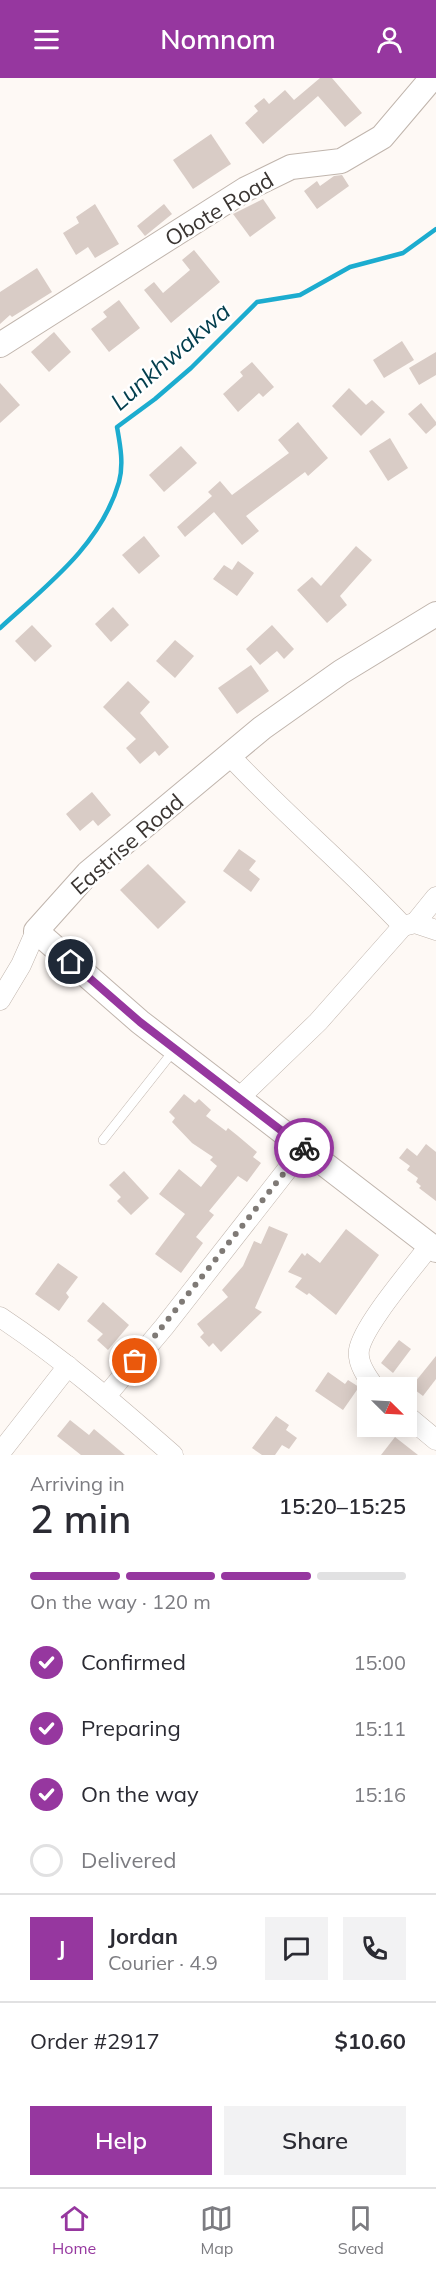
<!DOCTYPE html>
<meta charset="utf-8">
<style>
body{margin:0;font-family:Mulish,sans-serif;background:#f2f2f3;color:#2b2b33;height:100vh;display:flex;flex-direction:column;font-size:22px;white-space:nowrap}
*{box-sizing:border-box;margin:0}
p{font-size:20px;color:#7c7c81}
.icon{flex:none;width:33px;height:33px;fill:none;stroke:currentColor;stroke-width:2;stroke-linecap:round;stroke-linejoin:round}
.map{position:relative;height:1377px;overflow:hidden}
.sheet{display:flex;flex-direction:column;background:#fff;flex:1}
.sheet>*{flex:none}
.needle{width:39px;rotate:114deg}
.buttons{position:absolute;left:357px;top:1299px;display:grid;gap:12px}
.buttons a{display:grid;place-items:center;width:60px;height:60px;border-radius:0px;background:#fff;box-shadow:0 3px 15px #0003;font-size:30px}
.pin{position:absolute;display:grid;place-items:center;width:51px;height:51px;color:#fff;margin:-26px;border:3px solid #fff;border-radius:50%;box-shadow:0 2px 6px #0007}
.courier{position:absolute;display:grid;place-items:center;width:60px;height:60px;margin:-30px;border:4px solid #96379f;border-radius:50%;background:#fff;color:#222;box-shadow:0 2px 8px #0007}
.headline em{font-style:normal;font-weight:600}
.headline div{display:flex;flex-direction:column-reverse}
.headline{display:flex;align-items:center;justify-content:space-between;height:102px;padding:0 30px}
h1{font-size:39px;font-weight:600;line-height:45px}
.bar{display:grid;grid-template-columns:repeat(4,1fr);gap:9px 6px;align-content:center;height:72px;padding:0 30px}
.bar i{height:8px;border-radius:4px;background:#e1e1e2}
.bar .on{background:#96379f}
.bar p{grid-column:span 4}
.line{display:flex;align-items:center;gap:15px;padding:0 30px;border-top:2px solid #e1e1e2}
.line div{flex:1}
.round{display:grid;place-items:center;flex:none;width:63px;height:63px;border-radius:0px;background:#f2f2f3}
ol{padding:0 30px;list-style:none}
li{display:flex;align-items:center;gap:18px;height:66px}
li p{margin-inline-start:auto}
li .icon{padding:6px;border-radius:50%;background:#96379f;color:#fff;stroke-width:4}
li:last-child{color:#7c7c81}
li i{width:33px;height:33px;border:3px solid #e1e1e2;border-radius:50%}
.cta{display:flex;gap:12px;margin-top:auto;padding:12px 30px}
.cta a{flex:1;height:69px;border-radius:0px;background:#96379f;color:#fff;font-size:24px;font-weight:600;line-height:69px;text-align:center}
.cta a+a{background:#f2f2f3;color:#2b2b33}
header{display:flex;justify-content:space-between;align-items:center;height:78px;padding:0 30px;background:#96379f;color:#fff;font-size:27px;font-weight:600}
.tabs{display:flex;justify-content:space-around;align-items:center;height:84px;border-top:2px solid #e1e1e2;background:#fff;font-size:16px;color:#7c7c81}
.tabs a{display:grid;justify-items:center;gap:3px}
.tabs .on{color:#96379f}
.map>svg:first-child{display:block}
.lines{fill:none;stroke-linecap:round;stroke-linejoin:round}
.stream{stroke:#1caccf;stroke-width:4.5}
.building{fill:#d9ccc6}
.service-casing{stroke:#c0b5ad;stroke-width:10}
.minor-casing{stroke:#c0b5ad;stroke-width:21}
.tertiary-casing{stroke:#c0b5ad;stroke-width:26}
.service{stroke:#fff;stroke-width:9}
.minor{stroke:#fff;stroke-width:20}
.tertiary{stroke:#fff;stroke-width:24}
.done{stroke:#7f7a76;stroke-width:6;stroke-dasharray:0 10.8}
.route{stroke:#96379f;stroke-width:8}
.labels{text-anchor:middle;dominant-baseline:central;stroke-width:5;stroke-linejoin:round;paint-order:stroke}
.street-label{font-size:22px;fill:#3a3532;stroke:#fff}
.water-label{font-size:24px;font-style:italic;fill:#023e4d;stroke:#fff}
</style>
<header><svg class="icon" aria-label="menu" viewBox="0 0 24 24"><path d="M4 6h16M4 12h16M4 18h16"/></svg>Nomnom<svg class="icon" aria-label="person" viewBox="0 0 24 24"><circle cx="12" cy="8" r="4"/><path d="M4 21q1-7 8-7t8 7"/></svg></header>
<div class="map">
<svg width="436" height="1377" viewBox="0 0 436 1377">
<rect width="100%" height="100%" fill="#fef9f5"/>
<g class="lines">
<path class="stream" d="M 0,550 C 46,508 101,467 119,404 C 124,386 120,366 117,349 L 155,321 L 191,290 L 257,224 L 300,217 L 350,189 L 403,175 L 436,151"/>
</g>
<g class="building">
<polygon points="320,0 332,0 362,35 345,49 318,18 263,66 245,45 258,33 254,28 264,20 269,26 285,12 294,22"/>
<polygon points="211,56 231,86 193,111 173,82"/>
<polygon points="342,97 349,108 317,131 304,113 317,103 320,108 334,98"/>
<polygon points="263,121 276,140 250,159 233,136"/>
<polygon points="95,126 119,166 95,180 88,169 76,177 63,155 79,145 76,139"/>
<polygon points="164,126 172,136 145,158 137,148"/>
<polygon points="194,172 220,204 171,245 144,212 154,204 163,215 190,192 182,182"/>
<polygon points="37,190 52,214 12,239 10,237 0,246 0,214"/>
<polygon points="119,222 140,250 109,274 91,251 107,239 103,234"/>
<polygon points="54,254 71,274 49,294 31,274"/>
<polygon points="402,263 414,282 384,300 373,282"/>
<polygon points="436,274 436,297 419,307 409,290"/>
<polygon points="252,284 274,309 263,319 259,315 238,334 223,316 243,298 240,294"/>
<polygon points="0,305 20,327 0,345"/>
<polygon points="349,310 366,327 372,322 385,334 361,358 332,328"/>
<polygon points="421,325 436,344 436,347 426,356 408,336"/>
<polygon points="298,344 328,380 308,398 305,394 246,438 259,453 242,467 214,434 185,459 177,449 212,418 208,414 220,403 232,417 289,375 278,362"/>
<polygon points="390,360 408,390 388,403 369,373"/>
<polygon points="181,368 197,385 164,414 149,397"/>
<polygon points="144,458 160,478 139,496 122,477"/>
<polygon points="356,468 372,482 340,518 347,527 327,545 297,512 312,499 321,508"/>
<polygon points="238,483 254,495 237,518 213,501 224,487 232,492"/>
<polygon points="113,529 129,547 111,564 95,546"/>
<polygon points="32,547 52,568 35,584 15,563"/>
<polygon points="272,547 294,571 284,581 277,573 260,587 246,571"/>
<polygon points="175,562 194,578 175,600 156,583"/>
<polygon points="251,587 269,613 237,636 218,610"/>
<polygon points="128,603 150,624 140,635 169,669 159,678 155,673 140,686 126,670 136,661 103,629"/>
<polygon points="92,714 111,737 98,748 93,742 80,753 66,736"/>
<polygon points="239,771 256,783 249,792 260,801 251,814 223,793"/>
<polygon points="148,786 186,824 158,851 120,812"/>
<polygon points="184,1016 195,1025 199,1021 211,1032 206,1038 226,1053 228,1050 238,1058 257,1074 253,1079 261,1085 247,1104 238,1098 209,1133 214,1137 196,1159 203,1165 181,1195 155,1176 185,1136 159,1116 179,1091 201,1109 217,1088 210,1082 213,1079 192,1065 172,1044 175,1040 169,1034"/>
<polygon points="426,1066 436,1074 436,1123 419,1110 421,1108 416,1104 418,1100 407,1092 410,1088 399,1080 407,1070 417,1078"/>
<polygon points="124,1093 149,1120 131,1137 117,1123 121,1119 109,1107"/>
<polygon points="269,1148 288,1156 255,1230 262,1234 221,1274 213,1265 209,1269 200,1259 204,1255 197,1246 228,1219 222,1212 243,1188 254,1163 261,1166"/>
<polygon points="346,1151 379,1177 336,1237 309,1215 307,1217 295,1209 302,1200 288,1194 302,1175 305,1178 307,1175 320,1185"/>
<polygon points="58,1185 78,1199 66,1215 69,1219 59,1233 35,1216"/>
<polygon points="103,1224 129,1247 108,1272 97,1262 103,1256 87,1243"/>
<polygon points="399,1262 411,1271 393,1295 381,1285"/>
<polygon points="436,1278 436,1301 423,1318 411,1309"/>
<polygon points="328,1294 345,1306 348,1302 359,1309 343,1332 315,1313"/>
<polygon points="276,1338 289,1347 286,1352 297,1360 289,1371 282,1367 275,1377 262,1377 252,1370"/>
<polygon points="70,1342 89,1357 94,1351 125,1377 81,1377 57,1358"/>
<polygon points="395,1359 418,1377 381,1377"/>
</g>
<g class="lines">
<g class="service-casing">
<polyline id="service" points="103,1062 175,971"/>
</g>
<g class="minor-casing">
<g id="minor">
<path d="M 231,679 C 286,738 348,789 403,848"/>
<polyline points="415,845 436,819"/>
<polyline points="0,922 21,887 36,853"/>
<polyline points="239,1020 318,944 403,848 415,845 436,852"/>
<path d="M 0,1239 C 62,1280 117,1328 173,1377"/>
<path d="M 375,1310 C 367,1299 357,1285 359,1272 C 363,1247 414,1189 430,1167"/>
<polyline points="106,1318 164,1249 304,1070"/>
<polyline points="406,1337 436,1362"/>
<polyline points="0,1375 68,1288"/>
</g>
</g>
<g class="tertiary-casing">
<g id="tertiary">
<polyline points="0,267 246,111 291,89 341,83 382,59 432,0"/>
<polyline points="436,536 341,594 262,650 88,795 36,853 140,944 436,1172"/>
</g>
</g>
<use href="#service" class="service"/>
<use href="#minor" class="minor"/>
<use href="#tertiary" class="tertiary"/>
</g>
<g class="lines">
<polyline class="done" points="135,1283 304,1070"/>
<polyline class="route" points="71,884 140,944 304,1070"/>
</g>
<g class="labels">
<g class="street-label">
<text transform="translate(219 131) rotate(-31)">Obote Road</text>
<text transform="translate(127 766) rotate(-41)">Eastrise Road</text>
</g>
<g class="water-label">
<text transform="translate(170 278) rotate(-41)">Lunkhwakwa</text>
</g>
</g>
</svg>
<div class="buttons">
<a><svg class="needle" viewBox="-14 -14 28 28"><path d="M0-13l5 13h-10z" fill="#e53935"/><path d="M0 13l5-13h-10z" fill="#7c7c81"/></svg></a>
</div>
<div class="pin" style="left:135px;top:1283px;background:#ea580c"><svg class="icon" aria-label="bag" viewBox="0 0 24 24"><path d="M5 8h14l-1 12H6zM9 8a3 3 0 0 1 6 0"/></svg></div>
<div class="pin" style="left:71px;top:884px;background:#1f2937"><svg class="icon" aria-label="home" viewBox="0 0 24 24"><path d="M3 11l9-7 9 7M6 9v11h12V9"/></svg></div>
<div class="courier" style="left:304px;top:1070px"><svg class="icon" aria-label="bike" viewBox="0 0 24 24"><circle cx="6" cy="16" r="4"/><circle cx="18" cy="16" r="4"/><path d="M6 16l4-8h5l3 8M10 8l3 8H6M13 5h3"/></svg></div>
</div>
<section class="sheet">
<div class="headline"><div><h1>2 min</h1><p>Arriving in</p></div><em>15:20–15:25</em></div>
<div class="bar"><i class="on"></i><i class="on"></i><i class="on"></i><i></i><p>On the way · 120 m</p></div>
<ol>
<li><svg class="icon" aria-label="check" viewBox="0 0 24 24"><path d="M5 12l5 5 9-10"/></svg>Confirmed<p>15:00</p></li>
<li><svg class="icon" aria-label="check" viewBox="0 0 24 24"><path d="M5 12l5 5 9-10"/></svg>Preparing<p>15:11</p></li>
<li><svg class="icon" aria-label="check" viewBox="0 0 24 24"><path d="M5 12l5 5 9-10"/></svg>On the way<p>15:16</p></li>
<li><i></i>Delivered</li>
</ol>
<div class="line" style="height:108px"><b class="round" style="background:#96379f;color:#fff">J</b><div><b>Jordan</b><p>Courier · 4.9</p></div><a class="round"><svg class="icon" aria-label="chat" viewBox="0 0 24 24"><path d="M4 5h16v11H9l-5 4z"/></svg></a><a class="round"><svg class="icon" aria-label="phone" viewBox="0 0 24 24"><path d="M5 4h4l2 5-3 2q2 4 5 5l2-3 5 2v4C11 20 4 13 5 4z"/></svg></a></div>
<div class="line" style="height:78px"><div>Order #2917</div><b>$10.60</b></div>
<div class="cta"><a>Help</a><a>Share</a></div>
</section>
<nav class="tabs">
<a class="on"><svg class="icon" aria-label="home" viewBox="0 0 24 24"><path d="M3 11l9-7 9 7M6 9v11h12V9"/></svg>Home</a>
<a><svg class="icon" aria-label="map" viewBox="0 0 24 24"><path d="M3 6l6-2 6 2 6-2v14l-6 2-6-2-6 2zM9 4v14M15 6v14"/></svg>Map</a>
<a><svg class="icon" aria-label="saved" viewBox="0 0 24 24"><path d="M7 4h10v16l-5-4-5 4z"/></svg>Saved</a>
</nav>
